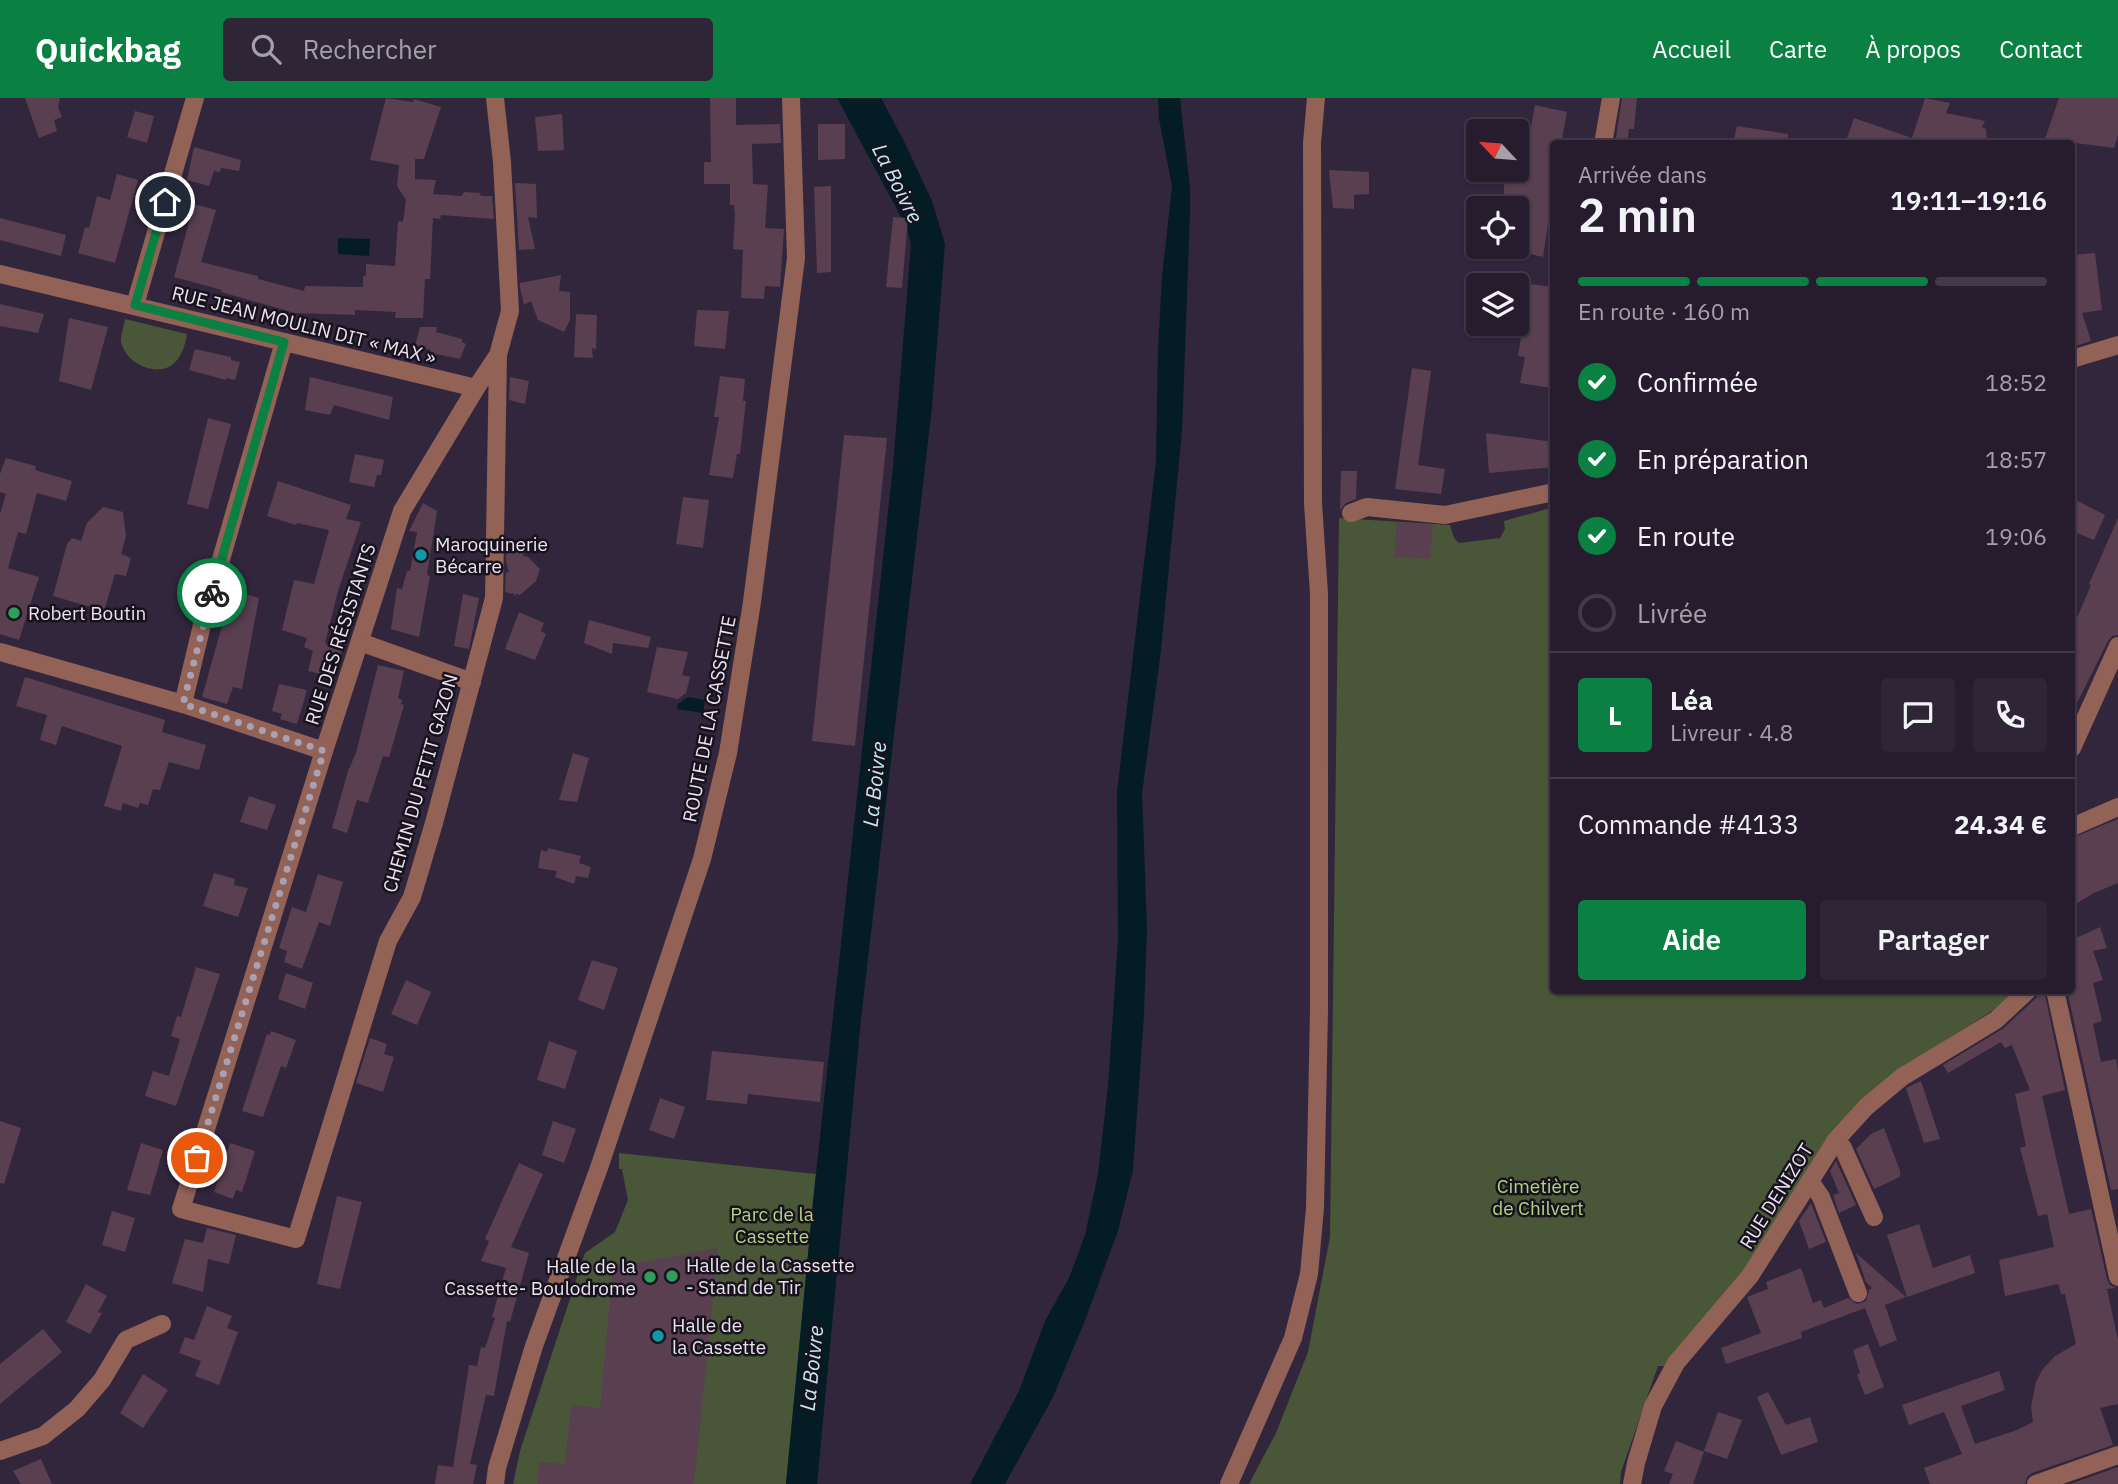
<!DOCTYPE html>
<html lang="fr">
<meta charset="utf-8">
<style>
body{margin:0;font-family:"IBM Plex Sans",sans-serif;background:#2e2536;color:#f1f3f6;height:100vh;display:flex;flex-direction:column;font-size:26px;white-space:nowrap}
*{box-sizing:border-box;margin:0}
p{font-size:23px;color:#a4a1aa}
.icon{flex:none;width:38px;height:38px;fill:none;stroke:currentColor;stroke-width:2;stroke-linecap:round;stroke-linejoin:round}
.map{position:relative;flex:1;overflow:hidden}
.sheet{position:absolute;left:1550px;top:42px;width:525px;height:854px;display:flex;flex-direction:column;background:#261c2e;border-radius:7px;box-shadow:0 2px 5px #0004,0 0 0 2px #423a4a}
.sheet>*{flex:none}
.needle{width:46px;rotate:296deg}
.fabs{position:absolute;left:1466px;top:21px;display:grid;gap:14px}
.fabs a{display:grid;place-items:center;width:63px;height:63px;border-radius:7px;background:#261c2e;box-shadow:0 2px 5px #0004,0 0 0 2px #423a4a;font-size:35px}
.pin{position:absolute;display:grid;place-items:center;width:60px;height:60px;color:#fff;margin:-30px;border:4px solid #fff;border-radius:50%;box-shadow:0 2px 7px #0007}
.courier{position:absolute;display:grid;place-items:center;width:70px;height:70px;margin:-35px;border:5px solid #0b8043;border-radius:50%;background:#fff;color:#222;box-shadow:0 2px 9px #0007}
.summary em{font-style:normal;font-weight:600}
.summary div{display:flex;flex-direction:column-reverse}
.summary{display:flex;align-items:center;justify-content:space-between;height:119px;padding:0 28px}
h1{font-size:46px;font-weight:600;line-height:52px}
.bar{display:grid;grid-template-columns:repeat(4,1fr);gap:10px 7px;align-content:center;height:84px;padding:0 28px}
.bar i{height:9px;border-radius:5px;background:#423a4a}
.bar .on{background:#0b8043}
.bar p{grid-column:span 4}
.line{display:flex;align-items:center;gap:18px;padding:0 28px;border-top:2px solid #423a4a}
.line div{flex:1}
.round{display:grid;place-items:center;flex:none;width:74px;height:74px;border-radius:7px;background:#2e2536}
ol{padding:0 28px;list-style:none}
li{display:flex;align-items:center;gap:21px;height:77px}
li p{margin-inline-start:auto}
li .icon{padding:7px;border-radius:50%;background:#0b8043;color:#fff;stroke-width:4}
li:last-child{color:#a4a1aa}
li i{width:38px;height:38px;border:4px solid #423a4a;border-radius:50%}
.action{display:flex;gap:14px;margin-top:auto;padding:14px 28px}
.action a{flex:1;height:80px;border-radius:7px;background:#0b8043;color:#fff;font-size:28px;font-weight:600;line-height:80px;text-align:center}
.action a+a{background:#2e2536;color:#f1f3f6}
header{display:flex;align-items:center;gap:42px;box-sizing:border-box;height:98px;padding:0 35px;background:#0b8043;color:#fff}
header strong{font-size:33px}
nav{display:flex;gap:38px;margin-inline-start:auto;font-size:24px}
.search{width:490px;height:63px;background:#2e2536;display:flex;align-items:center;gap:18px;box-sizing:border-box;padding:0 24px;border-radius:7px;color:#a4a1aa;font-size:26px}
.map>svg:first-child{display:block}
.green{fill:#495738}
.water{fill:#041c24}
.building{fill:#593f50}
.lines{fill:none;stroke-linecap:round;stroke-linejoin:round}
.minor{stroke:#926257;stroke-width:18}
.done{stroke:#aaa0b3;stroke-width:7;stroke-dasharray:0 12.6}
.route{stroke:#0b8043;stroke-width:9}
.culture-dot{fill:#0f9aa8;stroke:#17121c;stroke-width:2.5}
.leisure-dot{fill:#2e9e5b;stroke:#17121c;stroke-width:2.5}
.labels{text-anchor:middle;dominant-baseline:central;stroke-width:5;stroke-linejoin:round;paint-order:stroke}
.street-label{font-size:19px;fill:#eae2f2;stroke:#17121c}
.poi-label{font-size:19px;fill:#eae2f2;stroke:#17121c;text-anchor:start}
.park-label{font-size:19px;fill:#b1d584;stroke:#17121c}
.water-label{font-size:21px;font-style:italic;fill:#c3eaf9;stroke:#17121c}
</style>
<header>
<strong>Quickbag</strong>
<div class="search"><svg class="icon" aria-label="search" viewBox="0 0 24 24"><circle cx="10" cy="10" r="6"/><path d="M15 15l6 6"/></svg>Rechercher</div>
<nav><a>Accueil</a><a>Carte</a><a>À propos</a><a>Contact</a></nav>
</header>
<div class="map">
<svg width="2118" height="1386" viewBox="0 0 2118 1386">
<rect width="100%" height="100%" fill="#32263d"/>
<g class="green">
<path d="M 125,221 L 187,236 C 185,247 182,259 173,266 C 157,280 124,265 121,243 C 121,236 124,228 125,221 Z"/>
<polygon points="1554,409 1554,892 2016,893 1992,913 1940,946 1893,979 1752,1163 1666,1268 1658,1268 1621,1374 1620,1386 1249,1386 1276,1335 1308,1254 1330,1139 1339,420 1450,427 1454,440 1459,445 1500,440 1505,431 1504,423"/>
<polygon points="619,1055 816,1076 786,1386 513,1386 520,1353 585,1155 615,1134 628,1102 622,1071 619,1071"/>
</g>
<g class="water">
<polygon points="837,0 881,0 903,41 932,103 945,146 932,309 861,921 817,1386 786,1386 813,1103 893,368 911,147 907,130"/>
<polygon points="1158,0 1180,0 1190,90 1190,116 1182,333 1161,552 1142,696 1147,831 1144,917 1133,1072 1118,1133 1084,1225 1053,1299 1005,1386 970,1386 1019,1293 1045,1223 1069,1180 1085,1137 1098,1076 1108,988 1118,843 1117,694 1156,363 1158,250 1162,179 1172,88 1159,21"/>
<polygon points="338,140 370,141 369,158 338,156"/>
<polygon points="688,599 705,602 703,615 677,611 678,606"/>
</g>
<g class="building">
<polygon points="25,0 60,0 58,9 62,19 54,22 57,33 39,40"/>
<polygon points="386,0 413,4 414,1 441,9 424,61 415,61 415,81 436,82 433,96 462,98 464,94 480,95 481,98 492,98 494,121 441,117 440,121 433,120 430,181 425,181 423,220 395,220 396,214 355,212 355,217 295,215 221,194 222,192 174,179 194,106 216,112 201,164 258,178 258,181 304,193 305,188 363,189 363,178 366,178 366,166 395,168 398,123 403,124 406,102 397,88 399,67 370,62"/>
<polygon points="710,0 736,0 736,27 780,26 781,45 752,46 753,86 768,87 765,130 784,131 780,189 765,188 764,201 741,200 743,152 733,151 735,117 734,107 730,107 730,86 704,86 704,64 711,64"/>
<polygon points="1622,0 1637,0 1634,31 1629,31 1627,46 1615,46"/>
<polygon points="1925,0 1950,5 1946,15 1985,23 1982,29 1986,31 1987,46 1954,46 1955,41 1925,46 1845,46 1854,20 1912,40"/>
<polygon points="2059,0 2118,0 2118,37 2114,50 2045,41"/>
<polygon points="1535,7 1567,14 1561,46 1554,46 1554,88 1543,159 1517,153 1517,110 1503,108 1505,72 1517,72 1519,50 1527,51"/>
<polygon points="135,13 154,18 147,45 127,39"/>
<polygon points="562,16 564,52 538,53 535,19"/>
<polygon points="818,26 845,26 845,61 818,62"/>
<polygon points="1737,28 1788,36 1787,46 1733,46"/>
<polygon points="194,49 241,62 239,73 221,70 220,74 214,73 209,88 187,82"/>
<polygon points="1329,72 1369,74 1369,96 1354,97 1354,111 1333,110"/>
<polygon points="117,76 138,82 115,165 78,155 85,129 89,130 97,98 110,102"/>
<polygon points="515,85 536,86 537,120 528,119 535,151 519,152"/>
<polygon points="831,88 831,174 817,175 814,89"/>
<polygon points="893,119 908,120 902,190 886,189"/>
<polygon points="0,120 66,137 61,158 0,142"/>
<polygon points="2095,155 2102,212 2082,215 2091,243 2072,249 2072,196 2076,195 2075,189 2072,189 2072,157"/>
<polygon points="561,177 559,193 570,194 570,222 564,234 538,222 531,203 524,207 520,190 520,185"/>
<polygon points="1530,186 1554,189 1551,222 1554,223 1552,290 1520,285 1525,259 1518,258"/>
<polygon points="0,206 44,216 38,235 0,228"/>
<polygon points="697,212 729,213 725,251 694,248"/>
<polygon points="576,216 597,217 596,251 592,250 593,260 574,259"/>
<polygon points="69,220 108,229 91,292 59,283"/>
<polygon points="420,229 437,229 436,234 462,241 462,244 466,246 460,261 431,255 431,252 415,248"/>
<polygon points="195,251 231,259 231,262 240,264 235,282 226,280 226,282 189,272"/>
<polygon points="1412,270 1431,273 1418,367 1445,371 1441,396 1395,391"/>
<polygon points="720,278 745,281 743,303 746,303 740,356 737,356 733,380 709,377 719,319 714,319"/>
<polygon points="310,279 393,299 389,322 334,307 330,317 305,312"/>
<polygon points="510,279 529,283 525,306 509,302"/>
<polygon points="208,320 231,326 208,411 187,406"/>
<polygon points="1486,335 1554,344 1554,369 1489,375"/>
<polygon points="844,337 887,340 855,648 812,643"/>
<polygon points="355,356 384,362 381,377 377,377 374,389 349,384"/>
<polygon points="6,360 36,368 35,372 72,383 66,403 37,395 26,436 18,434 8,470 39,479 19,542 0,536 0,416 6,396 0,394 0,376"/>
<polygon points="1341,373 1357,373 1356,401 1346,405 1340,412"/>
<polygon points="278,383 351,407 346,421 361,424 338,493 325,545 342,551 334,579 308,573 313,553 304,549 307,540 282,532 294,482 314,486 329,432 297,425 296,427 267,418"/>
<polygon points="683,399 709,402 703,450 676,446"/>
<polygon points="2072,400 2105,417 2094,442 2072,433"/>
<polygon points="423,405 437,413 427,477 430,478 419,539 391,531 397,490 402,491 407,473 410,473 417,434 409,433"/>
<polygon points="103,409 123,414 126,438 121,456 131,460 126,478 115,476 104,513 53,498 67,446 72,440 81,443 87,425"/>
<polygon points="2118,420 2118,537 2112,538 2108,543 2072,615 2072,517 2077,520 2091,487 2089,486"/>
<polygon points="1397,424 1433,427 1430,461 1394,459"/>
<polygon points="506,442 526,446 523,458 528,459 540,471 536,483 520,497 516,496 515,499 514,496 505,494 506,474 509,475 506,464"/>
<polygon points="232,492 259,500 242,591 233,589 227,606 202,599"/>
<polygon points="463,496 479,500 469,551 454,548"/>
<polygon points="519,514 544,525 541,533 546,536 535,562 505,551"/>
<polygon points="589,522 651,539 648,550 613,545 612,556 584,545"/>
<polygon points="657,549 688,554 682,577 690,579 686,595 678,601 647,594"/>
<polygon points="378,567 404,573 398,600 402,602 401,606 404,607 389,659 383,658 368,705 357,702 347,735 332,730 348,673 356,655"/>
<polygon points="25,579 165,622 162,634 206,647 199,672 169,664 160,692 153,691 148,707 140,705 138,710 123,705 121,713 104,708 122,648 62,628 56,647 40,642 47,617 16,608"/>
<polygon points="279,586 307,592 297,626 280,621 282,616 272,613"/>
<polygon points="573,655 589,660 577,704 559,702"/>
<polygon points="249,698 276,707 267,732 240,724"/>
<polygon points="2118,721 2118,785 2094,795 2072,808 2072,740"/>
<polygon points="548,750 581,758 579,765 591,769 588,780 576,778 574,786 555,779 557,773 538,770 541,752 547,754"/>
<polygon points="214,775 235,781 234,787 248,790 238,819 203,808"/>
<polygon points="318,776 343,784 330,828 319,824 302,871 284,864 287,853 279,850 292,809 306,814"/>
<polygon points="2100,829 2107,850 2093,853 2103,882 2093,885 2102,923 2093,926 2101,964 2116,961 2118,973 2118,1091 2111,1092 2067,892 2072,892 2072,842"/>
<polygon points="592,862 618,870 604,912 578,902"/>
<polygon points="196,869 220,876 176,1008 145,998 153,973 169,978 180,941 171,938 177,918 181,919"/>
<polygon points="286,875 313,885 305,911 278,901"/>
<polygon points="406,882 431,894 417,927 391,916"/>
<polygon points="2039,892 2044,892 2065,992 2042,998 2069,1116 2091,1111 2107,1181 2110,1187 2117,1190 2107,1191 2118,1242 2118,1306 2100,1310 2113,1347 2032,1375 2027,1379 2025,1386 1930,1386 1924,1370 1962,1356 1944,1314 1909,1327 1902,1307 1999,1273 2005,1292 1961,1308 1975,1346 2017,1332 2033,1324 2031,1309 2036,1284 2042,1272 2055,1258 2076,1246 2065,1196 2061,1196 2058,1186 2005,1198 1999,1162 2054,1149 2047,1116 2038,1118 2020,1050 2026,1048 2015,996 2030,992 2012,947 2005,950 2001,944 1948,975 1943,967 2004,930 2036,900"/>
<polygon points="271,933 296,942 286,970 281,968 263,1019 242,1013 267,936 270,937"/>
<polygon points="370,940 387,946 384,956 394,959 383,994 356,985"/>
<polygon points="549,943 577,953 565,991 537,982"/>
<polygon points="712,953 824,964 820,1004 748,996 747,1006 706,1002"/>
<polygon points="1921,983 1940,1041 1924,1045 1906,990"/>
<polygon points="660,1000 685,1009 674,1041 649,1032"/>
<polygon points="0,1023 21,1030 4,1086 0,1085"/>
<polygon points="553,1023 576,1031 564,1065 542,1057"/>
<polygon points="1884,1030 1900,1073 1900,1079 1874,1091 1856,1051 1871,1036"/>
<polygon points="141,1045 163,1052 150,1097 127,1092"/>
<polygon points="230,1045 255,1053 242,1094 236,1092 233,1101 214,1094"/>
<polygon points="1836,1063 1856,1107 1839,1115 1833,1097 1839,1095 1830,1073"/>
<polygon points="519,1065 543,1076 511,1149 529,1155 510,1224 507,1223 494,1298 486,1297 470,1366 477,1367 473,1386 435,1386 438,1367 453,1369 469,1267 477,1268 481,1249 485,1250 495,1220 492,1219 506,1170 481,1163 489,1143 485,1141"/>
<polygon points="337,1098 362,1104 340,1191 317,1186"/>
<polygon points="1811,1105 1826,1144 1809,1151 1799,1123"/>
<polygon points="112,1113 135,1120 125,1154 102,1147"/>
<polygon points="1919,1126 1933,1170 1970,1157 1975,1175 1907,1199 1887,1137"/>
<polygon points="207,1130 236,1137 229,1166 208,1161 203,1194 172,1185 185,1141 203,1145"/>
<polygon points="718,1150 694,1386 537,1386 539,1364 565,1366 571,1307 600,1310 613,1169"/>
<polygon points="1856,1155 1906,1199 1885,1207 1897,1242 1880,1249 1865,1210 1801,1234 1802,1240 1726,1266 1721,1250 1761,1235 1747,1199 1768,1191 1766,1184 1801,1170 1813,1205 1821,1202 1824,1210 1848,1200 1857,1206 1866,1203 1869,1192 1872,1190 1866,1184"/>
<polygon points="86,1186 107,1198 98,1214 102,1215 90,1236 66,1224"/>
<polygon points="207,1208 232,1218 227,1230 238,1234 219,1287 195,1278 201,1263 179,1255 185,1239 194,1242"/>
<polygon points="43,1231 62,1254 0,1306 0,1266"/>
<polygon points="1868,1246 1884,1289 1865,1297 1857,1277 1860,1275 1853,1252"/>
<polygon points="143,1276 168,1292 143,1330 120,1315"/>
<polygon points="1768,1294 1786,1327 1810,1319 1818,1344 1781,1357 1757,1299"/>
<polygon points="1718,1314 1742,1322 1727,1361 1704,1353"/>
<polygon points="1676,1343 1704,1354 1693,1386 1669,1386 1673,1376 1664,1373"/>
<polygon points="41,1361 52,1386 21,1386 13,1373"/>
<polygon points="2118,1369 2118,1386 2070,1386"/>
</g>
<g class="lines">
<g class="minor">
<polyline points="495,0 502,64 510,213 498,257 476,290 402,413 324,653 181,1111 296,1141 388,843 412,799 434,725 494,500 498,257"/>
<polyline points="1603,46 1611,0"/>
<polyline points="0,176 476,290"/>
<polyline points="135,207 195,0"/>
<polyline points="2072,261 2118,247"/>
<polyline points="1351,415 1367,409 1445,417 1554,394"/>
<polyline points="360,544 472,584"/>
<polyline points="0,554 183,606 324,653"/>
<polyline points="183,606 202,527 284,244"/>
<polyline points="2072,650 2118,548"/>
<polyline points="2072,729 2118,709"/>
<polyline points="2055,892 2118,1179"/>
<polyline points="1836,1042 1843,1050 1874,1119"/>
<polyline points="1810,1083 1821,1099 1858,1195"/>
<polyline points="0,1353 43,1338 77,1311 102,1282 126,1242 162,1226"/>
<polyline points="495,1386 497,1370 534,1248 600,1067 702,761 728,655 752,504 796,160 791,0"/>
<polyline points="1229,1386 1293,1240 1309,1176 1315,1110 1319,912 1319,496 1313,405 1312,45 1316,0"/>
<polyline points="1632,1386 1636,1365 1653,1308 1676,1265 1750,1178 1836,1042 1866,1009 1902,979 1996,922 2028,892"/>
<polyline points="2036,1386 2118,1357"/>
</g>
</g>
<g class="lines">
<polyline class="done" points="197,1060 324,653 183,606 212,495"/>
<polyline class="route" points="165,104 135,207 284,244 212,495"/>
</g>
<g class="culture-dot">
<circle cx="421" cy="457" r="7"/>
<circle cx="658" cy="1238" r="7"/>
</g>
<g class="leisure-dot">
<circle cx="14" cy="515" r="7"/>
<circle cx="672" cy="1178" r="7"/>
<circle cx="650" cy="1179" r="7"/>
</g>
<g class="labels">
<g class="street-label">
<text transform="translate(304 227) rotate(14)">RUE JEAN MOULIN DIT « MAX »</text>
<text transform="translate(340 536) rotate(-72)">RUE DES RÉSISTANTS</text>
<text transform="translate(709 621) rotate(-79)">ROUTE DE LA CASSETTE</text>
<text transform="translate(420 685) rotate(-74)">CHEMIN DU PETIT GAZON</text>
<text transform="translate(1776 1098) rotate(-58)">RUE DENIZOT</text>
</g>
<g class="poi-label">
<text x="435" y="446">Maroquinerie<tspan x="435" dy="22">Bécarre</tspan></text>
<text x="28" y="515">Robert Boutin</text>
<text x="686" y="1167">Halle de la Cassette<tspan x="686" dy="22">- Stand de Tir</tspan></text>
<text x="636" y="1168" text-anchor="end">Halle de la<tspan x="636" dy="22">Cassette- Boulodrome</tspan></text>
<text x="672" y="1227">Halle de<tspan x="672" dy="22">la Cassette</tspan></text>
</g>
<g class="park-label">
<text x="1538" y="1088">Cimetière<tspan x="1538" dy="22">de Chilvert</tspan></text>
<text x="772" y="1116">Parc de la<tspan x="772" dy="22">Cassette</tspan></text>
</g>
<g class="water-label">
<text transform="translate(898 85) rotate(63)">La Boivre</text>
<text transform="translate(874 686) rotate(-84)">La Boivre</text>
<text transform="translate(811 1270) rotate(-84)">La Boivre</text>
</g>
</g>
</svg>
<div class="fabs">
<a><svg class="needle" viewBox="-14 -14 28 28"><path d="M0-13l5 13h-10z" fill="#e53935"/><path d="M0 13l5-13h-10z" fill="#a4a1aa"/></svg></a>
<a><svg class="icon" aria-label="locate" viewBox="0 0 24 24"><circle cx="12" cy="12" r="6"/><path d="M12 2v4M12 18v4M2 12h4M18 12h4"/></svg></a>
<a><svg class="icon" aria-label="layers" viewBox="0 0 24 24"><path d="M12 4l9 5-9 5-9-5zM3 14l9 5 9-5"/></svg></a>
</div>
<div class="pin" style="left:197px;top:1060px;background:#ea580c"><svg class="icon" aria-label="bag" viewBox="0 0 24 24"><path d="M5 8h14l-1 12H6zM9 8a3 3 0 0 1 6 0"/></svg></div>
<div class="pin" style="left:165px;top:104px;background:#1f2937"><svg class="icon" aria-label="home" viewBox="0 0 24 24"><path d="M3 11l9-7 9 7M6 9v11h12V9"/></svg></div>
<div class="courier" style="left:212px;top:495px"><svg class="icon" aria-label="bike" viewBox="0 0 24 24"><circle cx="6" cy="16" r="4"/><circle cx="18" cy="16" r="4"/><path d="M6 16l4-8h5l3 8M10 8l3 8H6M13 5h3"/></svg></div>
<section class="sheet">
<div class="summary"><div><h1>2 min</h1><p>Arrivée dans</p></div><em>19:11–19:16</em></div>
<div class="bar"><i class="on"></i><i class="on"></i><i class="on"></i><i></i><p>En route · 160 m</p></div>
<ol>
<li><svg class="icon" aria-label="check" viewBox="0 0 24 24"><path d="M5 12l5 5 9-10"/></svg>Confirmée<p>18:52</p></li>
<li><svg class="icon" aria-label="check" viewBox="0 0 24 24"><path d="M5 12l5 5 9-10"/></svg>En préparation<p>18:57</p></li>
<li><svg class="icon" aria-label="check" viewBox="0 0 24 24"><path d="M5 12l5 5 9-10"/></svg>En route<p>19:06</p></li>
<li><i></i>Livrée</li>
</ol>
<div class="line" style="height:126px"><b class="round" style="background:#0b8043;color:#fff">L</b><div><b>Léa</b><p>Livreur · 4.8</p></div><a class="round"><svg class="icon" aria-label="chat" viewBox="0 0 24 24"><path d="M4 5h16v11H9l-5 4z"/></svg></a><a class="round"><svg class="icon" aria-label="phone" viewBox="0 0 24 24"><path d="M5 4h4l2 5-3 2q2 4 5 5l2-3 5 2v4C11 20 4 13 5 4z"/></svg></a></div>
<div class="line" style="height:91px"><div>Commande #4133</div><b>24.34 €</b></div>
<div class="action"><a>Aide</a><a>Partager</a></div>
</section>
</div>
